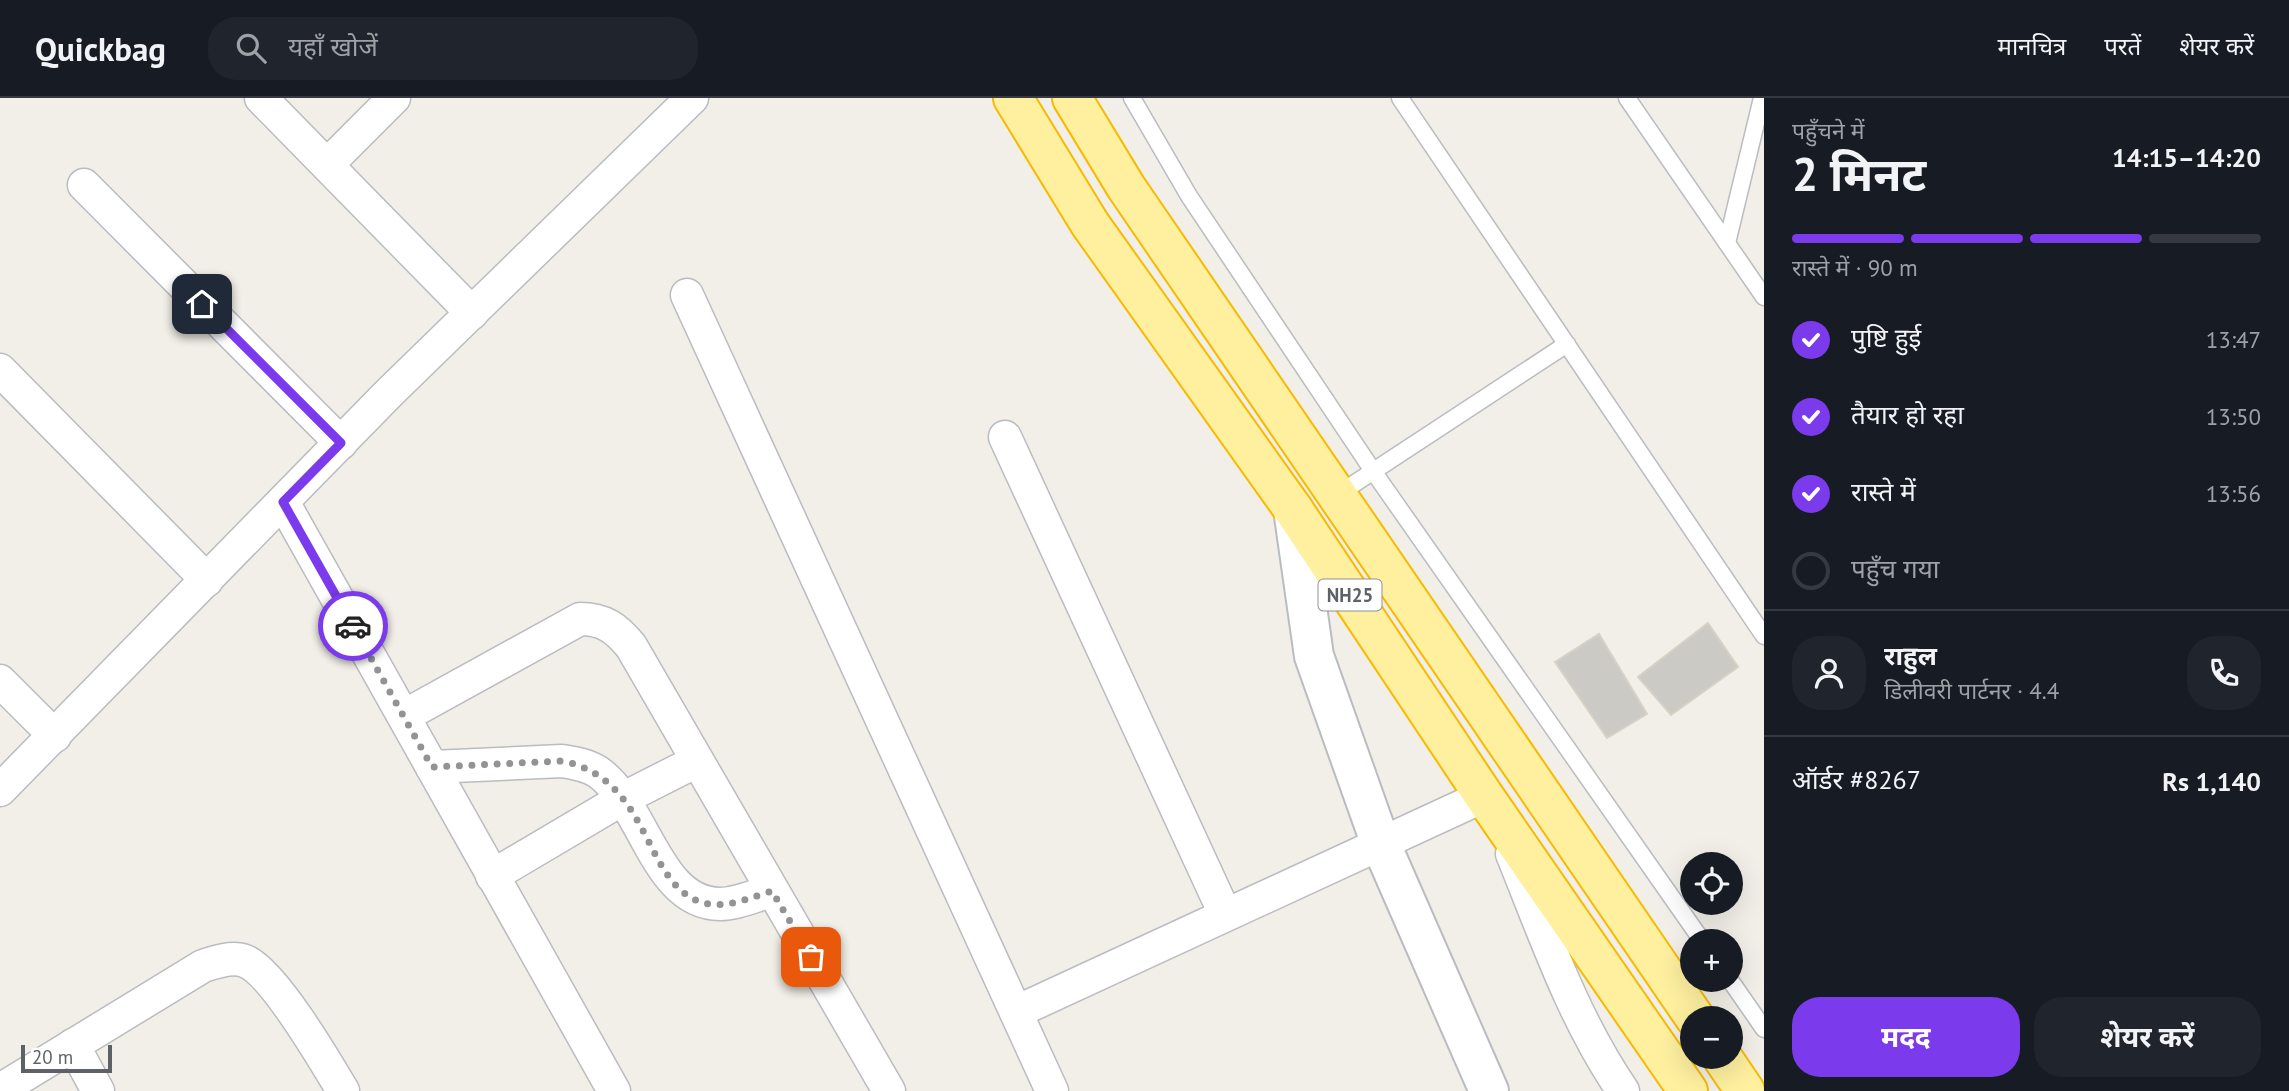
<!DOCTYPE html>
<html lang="hi">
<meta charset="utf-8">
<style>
body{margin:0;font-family:"PT Sans","Noto Sans Devanagari",sans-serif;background:#20242c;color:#f1f3f6;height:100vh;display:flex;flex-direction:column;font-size:26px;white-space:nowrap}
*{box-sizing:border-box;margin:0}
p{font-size:23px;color:#9ea1a6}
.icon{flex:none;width:38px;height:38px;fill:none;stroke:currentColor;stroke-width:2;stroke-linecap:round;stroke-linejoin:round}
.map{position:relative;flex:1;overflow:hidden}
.sheet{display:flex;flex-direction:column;background:#171b24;width:525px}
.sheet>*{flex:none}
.tools{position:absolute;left:1680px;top:754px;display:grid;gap:14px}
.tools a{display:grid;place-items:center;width:63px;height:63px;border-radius:50%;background:#171b24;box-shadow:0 7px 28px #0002;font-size:35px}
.scale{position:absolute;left:21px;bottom:18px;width:91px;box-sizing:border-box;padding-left:7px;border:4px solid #5e6267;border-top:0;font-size:19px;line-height:24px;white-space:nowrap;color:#5e6267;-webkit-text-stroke:5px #fff;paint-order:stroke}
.pin{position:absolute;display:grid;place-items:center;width:60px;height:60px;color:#fff;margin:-30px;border-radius:14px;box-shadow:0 4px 10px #0006}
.courier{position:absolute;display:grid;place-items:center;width:70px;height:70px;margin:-35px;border:5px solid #7c3aed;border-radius:50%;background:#fff;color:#222;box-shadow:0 2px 9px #0007}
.summary em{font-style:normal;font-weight:700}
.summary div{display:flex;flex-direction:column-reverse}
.summary{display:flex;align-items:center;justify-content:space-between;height:119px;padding:0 28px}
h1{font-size:46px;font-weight:700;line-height:52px}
.bar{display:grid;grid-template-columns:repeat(4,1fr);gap:10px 7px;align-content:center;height:84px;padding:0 28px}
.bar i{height:9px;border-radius:5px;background:#363941}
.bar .active{background:#7c3aed}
.bar p{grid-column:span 4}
.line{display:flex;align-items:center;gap:18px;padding:0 28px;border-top:2px solid #363941}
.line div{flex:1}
.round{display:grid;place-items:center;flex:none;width:74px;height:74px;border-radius:28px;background:#20242c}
ol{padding:0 28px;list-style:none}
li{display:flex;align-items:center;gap:21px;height:77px}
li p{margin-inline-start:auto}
li .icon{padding:7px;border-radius:50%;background:#7c3aed;color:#fff;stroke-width:4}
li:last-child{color:#9ea1a6}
li i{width:38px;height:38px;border:4px solid #363941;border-radius:50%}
.action{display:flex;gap:14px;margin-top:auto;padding:14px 28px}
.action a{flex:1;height:80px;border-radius:28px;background:#7c3aed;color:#fff;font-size:28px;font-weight:700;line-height:80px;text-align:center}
.action a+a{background:#20242c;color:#f1f3f6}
header{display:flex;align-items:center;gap:42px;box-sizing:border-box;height:98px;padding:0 35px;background:#171b24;border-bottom:2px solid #363941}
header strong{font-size:33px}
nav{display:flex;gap:38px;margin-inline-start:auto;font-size:24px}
.search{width:490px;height:63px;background:#20242c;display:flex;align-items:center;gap:18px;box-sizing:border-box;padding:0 24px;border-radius:28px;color:#9ea1a6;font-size:26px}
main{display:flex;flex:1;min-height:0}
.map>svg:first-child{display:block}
.building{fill:#cccac4;stroke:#d6d2c5;stroke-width:2}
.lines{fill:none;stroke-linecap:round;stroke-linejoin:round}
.service-casing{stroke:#b9bcc0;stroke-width:19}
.minor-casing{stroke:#b9bcc0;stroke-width:35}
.tertiary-casing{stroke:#b9bcc0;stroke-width:42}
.trunk-casing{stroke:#f8ba00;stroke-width:42}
.service{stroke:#fff;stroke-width:16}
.minor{stroke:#fff;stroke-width:32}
.tertiary{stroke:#fff;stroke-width:38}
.trunk{stroke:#fef09f;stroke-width:38}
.done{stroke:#919394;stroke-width:7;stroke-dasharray:0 12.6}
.route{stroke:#7c3aed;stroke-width:9}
.labels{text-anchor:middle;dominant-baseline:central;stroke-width:6;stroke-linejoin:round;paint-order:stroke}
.shield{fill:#fff;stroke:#8e9195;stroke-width:2}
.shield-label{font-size:19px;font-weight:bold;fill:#5e6267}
</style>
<header>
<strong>Quickbag</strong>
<div class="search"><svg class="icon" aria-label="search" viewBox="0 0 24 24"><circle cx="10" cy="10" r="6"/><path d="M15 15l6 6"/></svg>यहाँ खोजें</div>
<nav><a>मानचित्र</a><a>परतें</a><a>शेयर करें</a></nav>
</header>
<main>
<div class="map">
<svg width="1764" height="993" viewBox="0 0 1764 993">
<rect width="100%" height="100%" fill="#f1efe7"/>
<g class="building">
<polygon points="1708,525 1738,569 1671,617 1638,579"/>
<polygon points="1599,536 1647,616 1607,640 1555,564"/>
</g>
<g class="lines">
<g class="service-casing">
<g id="service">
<polyline points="1132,0 1189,98 1373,373 1703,844"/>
<polyline points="1400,0 1764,538"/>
<polyline points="1627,0 1764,199"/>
<polyline points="1727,145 1762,0"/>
<polyline points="1337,397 1567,246"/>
<polyline points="1730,882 1764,931"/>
</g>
</g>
<g class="minor-casing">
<g id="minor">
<polyline points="261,0 472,215"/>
<polyline points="327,67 394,0"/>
<polyline points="84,87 341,345"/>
<polyline points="687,197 1052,993"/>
<polyline points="0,272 207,482"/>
<polyline points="1005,339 1225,816"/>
<polyline points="283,404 614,993"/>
<polyline points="0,583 55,638"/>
<path d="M 404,618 L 580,521 C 604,521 616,530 631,548 L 889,993"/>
<path d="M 432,669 L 562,663 C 575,665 587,667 598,674 C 645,707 656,806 720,806 C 737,806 756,797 772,793"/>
<polyline points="0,692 389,295 692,0"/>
<path d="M 1512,756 C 1545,837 1573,920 1623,993"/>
<polyline points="492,778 624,700 697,663"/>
<polyline points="1016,914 1484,698"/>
<polyline points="73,947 98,993"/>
<path d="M 0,992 L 203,868 C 215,864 232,858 245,863 C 273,874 327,966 343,993"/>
</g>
</g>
<g class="tertiary-casing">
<polyline id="tertiary" points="1293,411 1314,558 1380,744 1489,993"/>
</g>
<g class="trunk-casing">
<g id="trunk">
<polyline points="1013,0 1090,126 1293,411 1484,698 1688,993"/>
<polyline points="1072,0 1126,89 1695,920"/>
<polyline points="1722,959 1745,993"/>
</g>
</g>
<use href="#service" class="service"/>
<use href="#minor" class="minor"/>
<use href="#tertiary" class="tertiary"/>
<use href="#trunk" class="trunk"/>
</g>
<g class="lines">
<path class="done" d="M 353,528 L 432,669 L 562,663 C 653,681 642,788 704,805 C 726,811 752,799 772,793 L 811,859"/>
<polyline class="route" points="202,206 341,345 283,404 353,528"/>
</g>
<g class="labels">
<rect class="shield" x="1318.5" y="481.5" width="63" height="31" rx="5"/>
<g class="shield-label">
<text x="1350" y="497">NH25</text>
</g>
</g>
</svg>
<div class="tools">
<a><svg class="icon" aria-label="locate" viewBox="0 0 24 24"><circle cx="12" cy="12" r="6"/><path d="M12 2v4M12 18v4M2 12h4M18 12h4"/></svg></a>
<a>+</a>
<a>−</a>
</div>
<div class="scale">20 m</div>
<div class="pin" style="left:811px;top:859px;background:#ea580c"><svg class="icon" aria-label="bag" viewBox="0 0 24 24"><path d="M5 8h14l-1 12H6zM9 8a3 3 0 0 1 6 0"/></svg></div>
<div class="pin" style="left:202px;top:206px;background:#1f2937"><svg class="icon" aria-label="home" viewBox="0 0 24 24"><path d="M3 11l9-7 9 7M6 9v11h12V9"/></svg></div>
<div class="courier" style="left:353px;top:528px"><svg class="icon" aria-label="car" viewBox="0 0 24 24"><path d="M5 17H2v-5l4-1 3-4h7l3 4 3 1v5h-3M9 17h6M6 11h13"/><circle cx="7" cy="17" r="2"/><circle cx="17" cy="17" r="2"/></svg></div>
</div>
<section class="sheet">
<div class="summary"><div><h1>2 मिनट</h1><p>पहुँचने में</p></div><em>14:15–14:20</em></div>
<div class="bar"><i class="active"></i><i class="active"></i><i class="active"></i><i></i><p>रास्ते में · 90 m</p></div>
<ol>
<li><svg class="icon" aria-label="check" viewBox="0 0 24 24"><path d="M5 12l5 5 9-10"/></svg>पुष्टि हुई<p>13:47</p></li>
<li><svg class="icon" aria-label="check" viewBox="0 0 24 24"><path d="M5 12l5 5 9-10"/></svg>तैयार हो रहा<p>13:50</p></li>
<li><svg class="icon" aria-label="check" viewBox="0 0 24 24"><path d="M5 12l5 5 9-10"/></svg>रास्ते में<p>13:56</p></li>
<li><i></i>पहुँच गया</li>
</ol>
<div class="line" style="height:126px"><a class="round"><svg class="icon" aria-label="person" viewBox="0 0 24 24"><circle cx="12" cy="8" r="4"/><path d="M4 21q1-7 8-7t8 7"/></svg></a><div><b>राहुल</b><p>डिलीवरी पार्टनर · 4.4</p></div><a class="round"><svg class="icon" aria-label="phone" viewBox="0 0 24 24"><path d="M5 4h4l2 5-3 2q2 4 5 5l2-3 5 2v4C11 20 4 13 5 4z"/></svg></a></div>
<div class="line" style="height:91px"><div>ऑर्डर #8267</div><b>Rs 1,140</b></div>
<div class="action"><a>मदद</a><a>शेयर करें</a></div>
</section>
</main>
